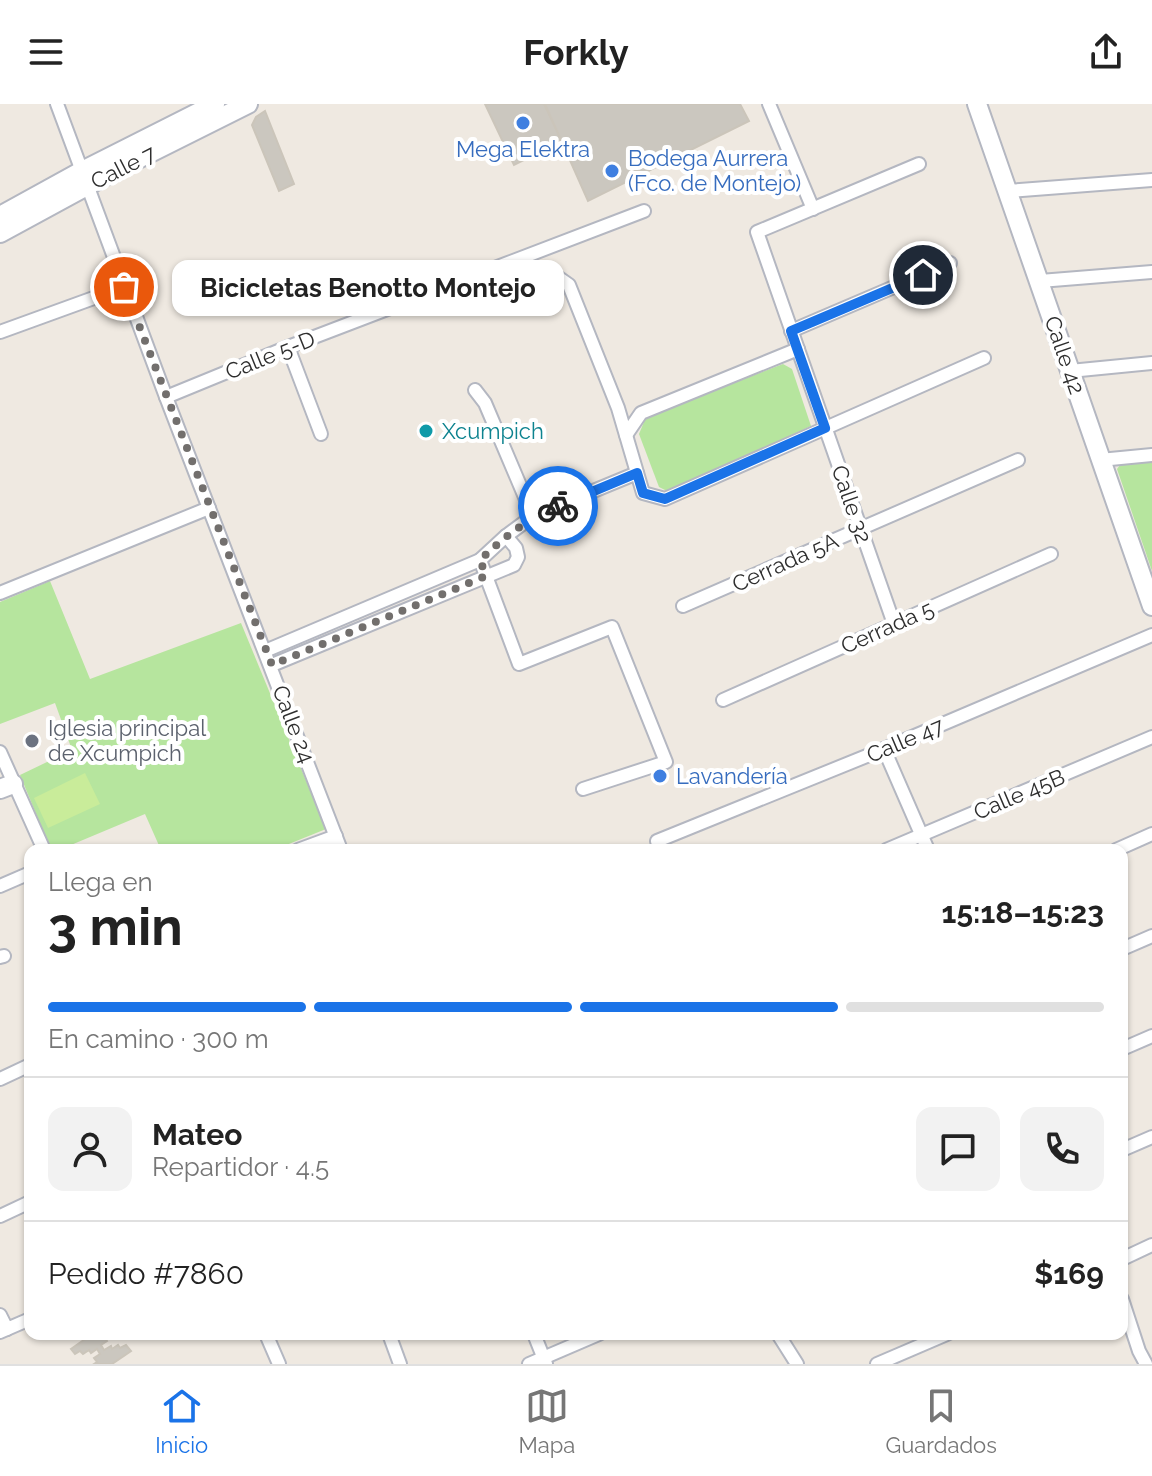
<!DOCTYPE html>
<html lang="es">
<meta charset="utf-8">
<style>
body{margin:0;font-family:Raleway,sans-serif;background:#f2f2f2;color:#222;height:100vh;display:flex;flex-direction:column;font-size:30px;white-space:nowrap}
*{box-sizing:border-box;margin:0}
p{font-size:26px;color:#767676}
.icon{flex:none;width:44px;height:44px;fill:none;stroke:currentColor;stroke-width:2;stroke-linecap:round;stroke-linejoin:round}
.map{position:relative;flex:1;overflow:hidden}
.side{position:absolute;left:24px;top:740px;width:1104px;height:496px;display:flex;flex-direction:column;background:#fff;border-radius:16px;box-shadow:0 2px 6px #0004}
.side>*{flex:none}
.pin{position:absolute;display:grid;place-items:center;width:68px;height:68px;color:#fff;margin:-34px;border:4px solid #fff;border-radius:50%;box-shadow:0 2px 8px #0007}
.courier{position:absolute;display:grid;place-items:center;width:80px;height:80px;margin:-40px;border:6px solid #1a73e8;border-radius:50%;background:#fff;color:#222;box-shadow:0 2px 10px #0007}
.bubble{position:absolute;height:56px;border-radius:16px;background:#fff;box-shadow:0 2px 6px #0004;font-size:26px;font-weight:700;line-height:56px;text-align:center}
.overview em{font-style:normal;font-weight:700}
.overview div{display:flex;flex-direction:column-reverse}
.overview{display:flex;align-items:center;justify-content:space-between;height:136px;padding:0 24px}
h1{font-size:52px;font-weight:700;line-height:60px}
.bar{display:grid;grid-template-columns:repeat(4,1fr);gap:12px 8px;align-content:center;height:96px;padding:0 24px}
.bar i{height:10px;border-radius:6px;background:#e0e0e0}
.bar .selected{background:#1a73e8}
.bar p{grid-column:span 4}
.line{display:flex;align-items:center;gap:20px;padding:0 24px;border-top:2px solid #e0e0e0}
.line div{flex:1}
.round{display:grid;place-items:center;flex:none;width:84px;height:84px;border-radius:16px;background:#f2f2f2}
header{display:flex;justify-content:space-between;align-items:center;height:104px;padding:0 24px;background:#fff;font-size:36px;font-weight:700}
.menu{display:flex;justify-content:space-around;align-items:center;height:112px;border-top:2px solid #e0e0e0;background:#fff;font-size:22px;color:#767676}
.menu a{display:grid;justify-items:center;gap:4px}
.menu .selected{color:#1a73e8}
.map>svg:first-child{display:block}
.green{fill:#b6e59e}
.pitch{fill:#c9ec9a}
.building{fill:#cbc7bf;stroke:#cbc5ba;stroke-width:2}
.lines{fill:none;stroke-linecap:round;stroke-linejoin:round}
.street-casing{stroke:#b4b7c1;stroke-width:16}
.secondary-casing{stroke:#b4b7c1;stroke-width:22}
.street{stroke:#fff;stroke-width:12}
.secondary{stroke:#fff;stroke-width:18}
.done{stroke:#726f6d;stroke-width:8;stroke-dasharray:0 14.4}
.route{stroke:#1a73e8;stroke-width:10}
.shop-dot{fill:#3f7fe0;stroke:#fff;stroke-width:3}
.culture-dot{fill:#0f9aa8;stroke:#fff;stroke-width:3}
.worship-dot{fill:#6b7280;stroke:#fff;stroke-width:3}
.labels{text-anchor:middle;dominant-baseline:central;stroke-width:8;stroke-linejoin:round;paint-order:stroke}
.shop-label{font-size:22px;fill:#366cbe;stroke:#fff;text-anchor:start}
.street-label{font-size:22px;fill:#2e2e2e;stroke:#fff}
.culture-label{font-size:22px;fill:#0d838f;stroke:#fff;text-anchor:start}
.worship-label{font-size:22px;fill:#5b616d;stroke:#fff;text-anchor:start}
</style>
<header><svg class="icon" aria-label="menu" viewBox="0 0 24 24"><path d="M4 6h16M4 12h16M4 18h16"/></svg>Forkly<svg class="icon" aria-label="share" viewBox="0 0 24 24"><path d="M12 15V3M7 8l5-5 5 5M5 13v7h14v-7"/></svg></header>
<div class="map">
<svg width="1152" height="1260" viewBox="0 0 1152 1260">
<rect width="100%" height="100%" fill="#efe9e1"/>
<g class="green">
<polygon points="783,260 792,265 811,322 669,388 659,383 639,330 646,313"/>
<polygon points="1152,358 1152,467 1117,365 1120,361"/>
<polygon points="50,477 90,575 241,519 326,725 274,746 161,746 145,710 59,746 51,746 20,671 72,646 55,599 0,620 0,498"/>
</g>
<polygon class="pitch" points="85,669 100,700 48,724 34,694"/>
<g class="building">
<polygon points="485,0 544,0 562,37 514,61"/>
<polygon points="545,0 740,0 749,17 588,97"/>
<polygon points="265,7 294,80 279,87 252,21 256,13"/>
<polygon points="86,1230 109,1230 104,1233 107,1237 101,1241 104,1246 111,1242 112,1245 118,1241 120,1244 126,1241 131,1247 112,1260 94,1260 97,1258 94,1254 100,1250 97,1245 91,1249 89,1246 83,1250 80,1247 75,1250 71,1245 88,1233"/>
</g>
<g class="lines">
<g class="street-casing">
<g id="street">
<polyline points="57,0 166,293 341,746"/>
<polyline points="769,0 813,105"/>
<polyline points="1008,87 1152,76"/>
<polyline points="552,169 569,181 618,304 643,389 665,395 984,254"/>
<polyline points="1040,177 1152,168"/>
<polyline points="791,227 950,159"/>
<polyline points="0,228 124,183"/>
<polyline points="288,243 321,330"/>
<polyline points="1070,267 1152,259"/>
<polyline points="475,286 485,299 533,412"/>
<polyline points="166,293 288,243 644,107"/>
<polyline points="626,331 641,309 798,245"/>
<polyline points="1100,356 1152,351"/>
<polyline points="0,489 209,404"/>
<polyline points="683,502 1018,356"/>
<polyline points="894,520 757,128 919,60"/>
<polyline points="265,547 480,456"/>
<polyline points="272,561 514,461 518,453 516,444 506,432"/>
<polyline points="723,596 1051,450"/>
<polyline points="884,645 928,746"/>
<polyline points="0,648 44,746"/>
<polyline points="583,685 666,658 612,523 519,560 480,456 506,432 533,412 637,369"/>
<polyline points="298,746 336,732"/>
<polyline points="660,746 657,737 884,645 1152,531"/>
<polyline points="886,746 1152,633"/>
<polyline points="1116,746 1152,730"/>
<polyline points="0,782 30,769"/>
<polyline points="1122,845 1152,832"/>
<polyline points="0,853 4,852"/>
<polyline points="1122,945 1152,932"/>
<polyline points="0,975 30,961"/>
<polyline points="1122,1046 1152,1033"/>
<polyline points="0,1112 30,1098"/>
<polyline points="1122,1155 1152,1141"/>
<polyline points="1122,1195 1139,1247 1146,1260"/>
<polyline points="0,1211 7,1225"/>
<polyline points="0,1228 30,1215"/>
<polyline points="266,1230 279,1260"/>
<polyline points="389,1230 400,1260"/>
<polyline points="534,1230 546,1260"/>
<polyline points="778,1230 797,1260"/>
<polyline points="529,1260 599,1230"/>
<polyline points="877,1260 947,1230"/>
</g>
</g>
<g class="secondary-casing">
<g id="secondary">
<polyline points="977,0 1152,502"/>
<polyline points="0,112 82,67 215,0"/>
<polyline points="0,129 116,66 248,0"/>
<polyline points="0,685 13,680"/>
</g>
</g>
<use href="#street" class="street"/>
<use href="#secondary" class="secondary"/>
</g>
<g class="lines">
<path class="done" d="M 124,183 L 272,561 L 486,472 L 480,456 C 504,433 527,415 558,402"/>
<polyline class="route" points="558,402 637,369 643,389 665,395 825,324 791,227 923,171"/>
</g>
<g class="shop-dot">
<circle cx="523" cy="19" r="8"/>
<circle cx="612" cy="67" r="8"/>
<circle cx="660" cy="672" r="8"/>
</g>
<circle class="culture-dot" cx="426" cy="327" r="8"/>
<circle class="worship-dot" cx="32" cy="637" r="8"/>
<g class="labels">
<g class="shop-label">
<text x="523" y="45" text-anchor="middle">Mega Elektra</text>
<text x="628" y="54">Bodega Aurrera<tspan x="628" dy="25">(Fco. de Montejo)</tspan></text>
<text x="676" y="672">Lavandería</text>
</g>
<g class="street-label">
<text transform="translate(123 63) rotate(-27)">Calle 7</text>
<text transform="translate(270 251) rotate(-22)">Calle 5-D</text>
<text transform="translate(1065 251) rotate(71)">Calle 42</text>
<text transform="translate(852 400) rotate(71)">Calle 32</text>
<text transform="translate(785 458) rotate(-24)">Cerrada 5A</text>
<text transform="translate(887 523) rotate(-24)">Cerrada 5</text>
<text transform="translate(294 620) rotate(69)">Calle 24</text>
<text transform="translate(905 636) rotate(-23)">Calle 47</text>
<text transform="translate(1019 690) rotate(-23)">Calle 45B</text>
</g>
<g class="culture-label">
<text x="442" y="327">Xcumpich</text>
</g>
<g class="worship-label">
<text x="48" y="624">Iglesia principal<tspan x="48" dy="25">de Xcumpich</tspan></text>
</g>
</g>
</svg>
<div class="pin" style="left:124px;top:183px;background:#ea580c"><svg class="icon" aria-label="bag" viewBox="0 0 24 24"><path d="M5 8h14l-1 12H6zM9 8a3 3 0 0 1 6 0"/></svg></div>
<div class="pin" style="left:923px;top:171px;background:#1f2937"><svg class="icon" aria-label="home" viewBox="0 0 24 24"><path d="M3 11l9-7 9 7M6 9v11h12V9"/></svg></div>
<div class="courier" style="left:558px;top:402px"><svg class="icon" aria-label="bike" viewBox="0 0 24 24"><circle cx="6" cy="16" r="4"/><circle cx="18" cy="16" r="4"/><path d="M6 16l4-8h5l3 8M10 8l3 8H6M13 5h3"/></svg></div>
<div class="bubble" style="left:172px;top:156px;width:392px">Bicicletas Benotto Montejo</div>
<section class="side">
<div class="overview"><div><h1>3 min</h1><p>Llega en</p></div><em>15:18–15:23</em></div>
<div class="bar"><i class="selected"></i><i class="selected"></i><i class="selected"></i><i></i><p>En camino · 300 m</p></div>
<div class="line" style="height:144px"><a class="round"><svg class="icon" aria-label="person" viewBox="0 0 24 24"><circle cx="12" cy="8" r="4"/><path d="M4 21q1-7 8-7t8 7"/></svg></a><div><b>Mateo</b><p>Repartidor · 4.5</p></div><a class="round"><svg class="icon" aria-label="chat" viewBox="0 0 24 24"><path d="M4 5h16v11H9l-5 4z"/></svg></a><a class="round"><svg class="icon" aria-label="phone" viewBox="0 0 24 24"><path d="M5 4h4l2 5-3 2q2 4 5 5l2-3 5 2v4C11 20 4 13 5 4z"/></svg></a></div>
<div class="line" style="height:104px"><div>Pedido #7860</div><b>$169</b></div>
</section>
</div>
<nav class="menu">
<a class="selected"><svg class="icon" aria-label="home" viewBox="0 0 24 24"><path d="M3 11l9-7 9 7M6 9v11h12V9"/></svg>Inicio</a>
<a><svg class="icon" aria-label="map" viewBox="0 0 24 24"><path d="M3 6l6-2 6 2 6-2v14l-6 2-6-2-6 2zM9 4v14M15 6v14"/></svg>Mapa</a>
<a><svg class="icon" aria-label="saved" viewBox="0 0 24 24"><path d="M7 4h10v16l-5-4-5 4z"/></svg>Guardados</a>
</nav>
